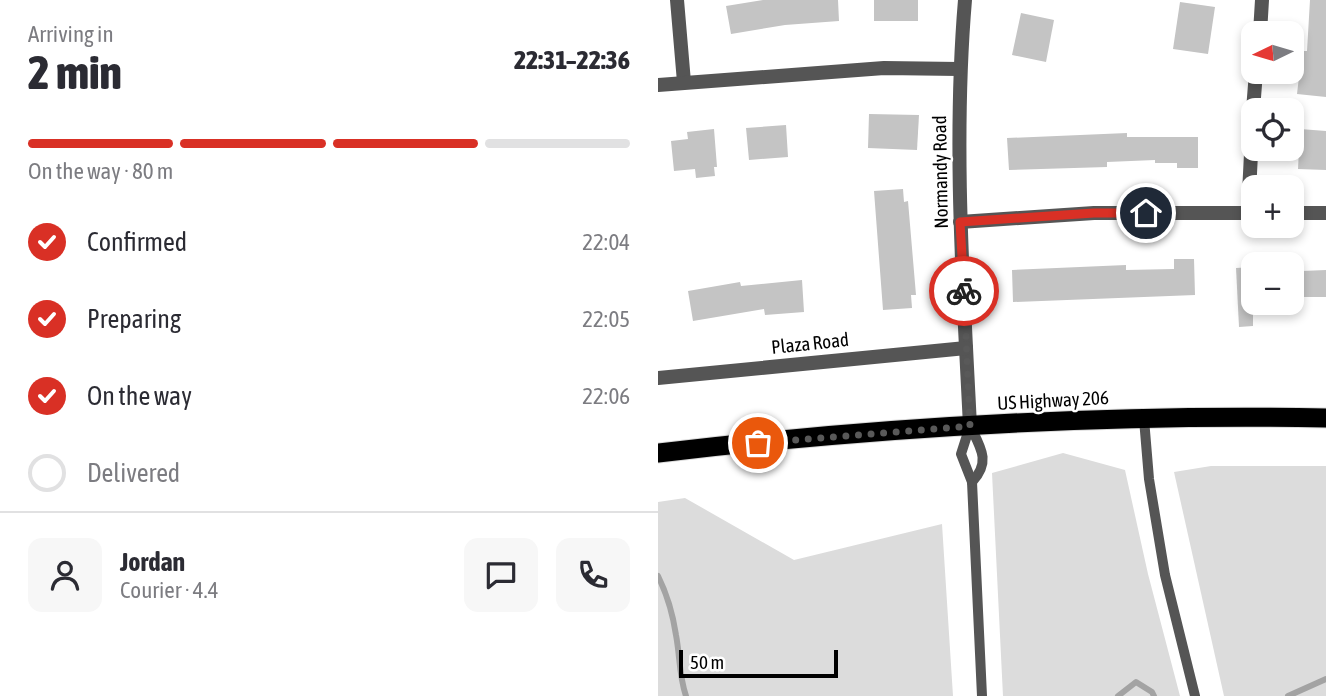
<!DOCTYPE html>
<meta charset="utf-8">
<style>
body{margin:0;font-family:"Asap Condensed",sans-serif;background:#f7f7f7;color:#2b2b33;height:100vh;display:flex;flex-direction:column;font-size:26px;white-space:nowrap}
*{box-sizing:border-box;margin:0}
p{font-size:23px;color:#7c7c81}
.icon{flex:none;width:38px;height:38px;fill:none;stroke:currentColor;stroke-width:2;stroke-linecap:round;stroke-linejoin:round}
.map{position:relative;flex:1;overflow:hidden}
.side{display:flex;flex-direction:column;background:#fff;width:658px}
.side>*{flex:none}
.needle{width:46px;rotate:265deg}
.tools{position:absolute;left:583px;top:21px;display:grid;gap:14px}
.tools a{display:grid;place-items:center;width:63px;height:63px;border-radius:14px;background:#fff;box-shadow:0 4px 10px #0003;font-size:35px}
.scale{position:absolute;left:21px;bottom:18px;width:159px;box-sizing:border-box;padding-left:7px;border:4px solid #000;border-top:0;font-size:19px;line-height:24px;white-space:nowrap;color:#000;-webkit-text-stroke:5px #fff;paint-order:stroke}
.pin{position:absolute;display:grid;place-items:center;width:60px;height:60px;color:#fff;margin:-30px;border:4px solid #fff;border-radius:50%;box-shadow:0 2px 7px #0007}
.courier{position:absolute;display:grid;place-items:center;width:70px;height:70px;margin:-35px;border:5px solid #d93025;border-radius:50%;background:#fff;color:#222;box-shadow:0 2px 9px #0007}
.summary em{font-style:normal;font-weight:800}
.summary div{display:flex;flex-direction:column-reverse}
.summary{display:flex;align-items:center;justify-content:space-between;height:119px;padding:0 28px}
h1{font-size:46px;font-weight:800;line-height:52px}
.bar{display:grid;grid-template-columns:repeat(4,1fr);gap:10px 7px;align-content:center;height:84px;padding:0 28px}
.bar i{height:9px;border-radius:5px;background:#e1e1e2}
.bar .selected{background:#d93025}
.bar p{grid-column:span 4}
.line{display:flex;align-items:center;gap:18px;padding:0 28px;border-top:2px solid #e1e1e2}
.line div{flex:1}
.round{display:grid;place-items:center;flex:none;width:74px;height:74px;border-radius:14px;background:#f7f7f7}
ol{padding:0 28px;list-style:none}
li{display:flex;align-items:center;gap:21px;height:77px}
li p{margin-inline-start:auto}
li .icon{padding:7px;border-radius:50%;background:#d93025;color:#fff;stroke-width:4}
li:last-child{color:#7c7c81}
li i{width:38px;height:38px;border:4px solid #e1e1e2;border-radius:50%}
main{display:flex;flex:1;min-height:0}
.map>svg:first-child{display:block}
.green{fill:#dcdcdc}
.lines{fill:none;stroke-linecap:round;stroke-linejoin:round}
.stream{stroke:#a3a3a3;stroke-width:6}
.building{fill:#c4c4c4}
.trunk-casing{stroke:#dbdbdb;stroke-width:21}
.service{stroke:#555;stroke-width:10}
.minor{stroke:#555;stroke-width:14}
.trunk{stroke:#000;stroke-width:19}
.done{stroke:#595959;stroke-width:7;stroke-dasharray:0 12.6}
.route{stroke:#d93025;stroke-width:9}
.labels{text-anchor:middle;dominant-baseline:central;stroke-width:5;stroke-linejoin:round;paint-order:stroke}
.street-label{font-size:19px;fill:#000;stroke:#fff}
</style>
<main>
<section class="side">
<div class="summary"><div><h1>2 min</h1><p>Arriving in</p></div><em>22:31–22:36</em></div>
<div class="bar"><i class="selected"></i><i class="selected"></i><i class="selected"></i><i></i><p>On the way · 80 m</p></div>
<ol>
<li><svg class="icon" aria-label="check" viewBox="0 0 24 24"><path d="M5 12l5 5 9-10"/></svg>Confirmed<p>22:04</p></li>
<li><svg class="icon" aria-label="check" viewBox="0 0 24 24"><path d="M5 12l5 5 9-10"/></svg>Preparing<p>22:05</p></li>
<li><svg class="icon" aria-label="check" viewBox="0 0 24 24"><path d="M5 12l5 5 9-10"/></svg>On the way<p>22:06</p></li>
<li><i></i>Delivered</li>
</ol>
<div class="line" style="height:126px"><a class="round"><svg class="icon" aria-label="person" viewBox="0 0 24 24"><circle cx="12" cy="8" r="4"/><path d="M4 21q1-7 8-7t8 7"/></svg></a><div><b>Jordan</b><p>Courier · 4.4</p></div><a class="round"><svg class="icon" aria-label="chat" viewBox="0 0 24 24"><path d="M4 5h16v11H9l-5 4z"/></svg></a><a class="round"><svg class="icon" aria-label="phone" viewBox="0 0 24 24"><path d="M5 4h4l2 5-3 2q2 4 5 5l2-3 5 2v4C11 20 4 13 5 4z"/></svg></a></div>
</section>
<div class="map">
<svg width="668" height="696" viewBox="0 0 668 696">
<rect width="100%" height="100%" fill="#fff"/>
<g class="green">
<polygon points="405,453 467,470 490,574 522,696 345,696 334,473"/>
<polygon points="553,466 668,466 668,696 566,696 516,472"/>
<polygon points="27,498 136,560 284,524 295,696 0,696 0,502"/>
</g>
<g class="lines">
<g class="stream">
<path d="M 0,576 C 9,594 15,615 18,635 C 22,656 21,676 28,696"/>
<polyline points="460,696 478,682 494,692 496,696"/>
<polyline points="630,696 668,679"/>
</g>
</g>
<g class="building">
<polygon points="105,0 180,0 181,21 127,25 73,34 68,6"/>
<rect x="216" y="0" width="44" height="21"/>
<polygon points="652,0 668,0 668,97 639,94 644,51 649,51"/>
<polygon points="522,2 557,7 550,54 515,49"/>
<polygon points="363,13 396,20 388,62 354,55"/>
<polygon points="211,114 261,115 259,150 210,148"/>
<polygon points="128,125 130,157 91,160 88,128"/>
<polygon points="56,129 59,167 56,167 57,176 38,178 37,169 16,171 13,141 30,139 29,132"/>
<polygon points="642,129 668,131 668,170 640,169"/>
<polygon points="469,133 469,137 540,137 540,168 519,168 519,163 497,163 497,160 449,162 449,167 351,170 349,138"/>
<polygon points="245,189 246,202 250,201 258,295 253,295 254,308 225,310 216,191"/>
<polygon points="516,259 536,259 537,295 355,302 354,270 468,265 468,270 516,269"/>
<polygon points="595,267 595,326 581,327 578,268"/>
<polygon points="668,270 668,297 644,297 644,271"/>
<polygon points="144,280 146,312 107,315 106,309 35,321 30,291 82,282 83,286"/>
</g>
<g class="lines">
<g class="trunk-casing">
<path id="trunk" d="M 0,453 C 221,427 446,414 668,418"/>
</g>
<g class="service">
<polyline points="486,419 491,479 507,575 537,696"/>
<polyline points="312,426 303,454 314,482 324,696"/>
<path d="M 312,426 C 323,448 333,462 314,482"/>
</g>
<g class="minor">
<polyline points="19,0 26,82"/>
<path d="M 307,0 C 295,142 305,284 312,426"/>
<polyline points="602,33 604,0"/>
<polyline points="0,85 226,68 301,69"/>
<polyline points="595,110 598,72"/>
<polyline points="590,213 595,114"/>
<polyline points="634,213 668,213"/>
<polyline points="302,222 436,213 595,213"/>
<polyline points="0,378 308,348"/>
</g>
<use href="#trunk" class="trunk"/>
</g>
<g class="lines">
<polyline class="done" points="100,443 312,426 306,291"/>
<polyline class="route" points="306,291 302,222 436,213 488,213"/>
</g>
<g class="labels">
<g class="street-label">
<text transform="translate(282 172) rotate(-91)">Normandy Road</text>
<text transform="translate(152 343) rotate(-6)">Plaza Road</text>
<text transform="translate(395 400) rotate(-3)">US Highway 206</text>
</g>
</g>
</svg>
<div class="tools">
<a><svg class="needle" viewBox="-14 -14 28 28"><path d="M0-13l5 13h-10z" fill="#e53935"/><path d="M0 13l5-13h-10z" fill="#7c7c81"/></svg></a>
<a><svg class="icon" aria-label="locate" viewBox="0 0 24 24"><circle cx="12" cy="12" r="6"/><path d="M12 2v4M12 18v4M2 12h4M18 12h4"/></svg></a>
<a>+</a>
<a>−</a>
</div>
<div class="scale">50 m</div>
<div class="pin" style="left:100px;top:443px;background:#ea580c"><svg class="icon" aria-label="bag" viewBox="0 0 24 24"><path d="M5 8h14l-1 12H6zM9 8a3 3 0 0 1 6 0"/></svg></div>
<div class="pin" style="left:488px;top:213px;background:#1f2937"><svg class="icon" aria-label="home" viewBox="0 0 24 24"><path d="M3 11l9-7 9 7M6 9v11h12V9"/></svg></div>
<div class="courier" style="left:306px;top:291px"><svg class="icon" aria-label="bike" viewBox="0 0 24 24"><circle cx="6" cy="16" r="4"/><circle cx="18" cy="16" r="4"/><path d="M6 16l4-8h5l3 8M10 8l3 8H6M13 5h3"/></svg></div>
</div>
</main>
